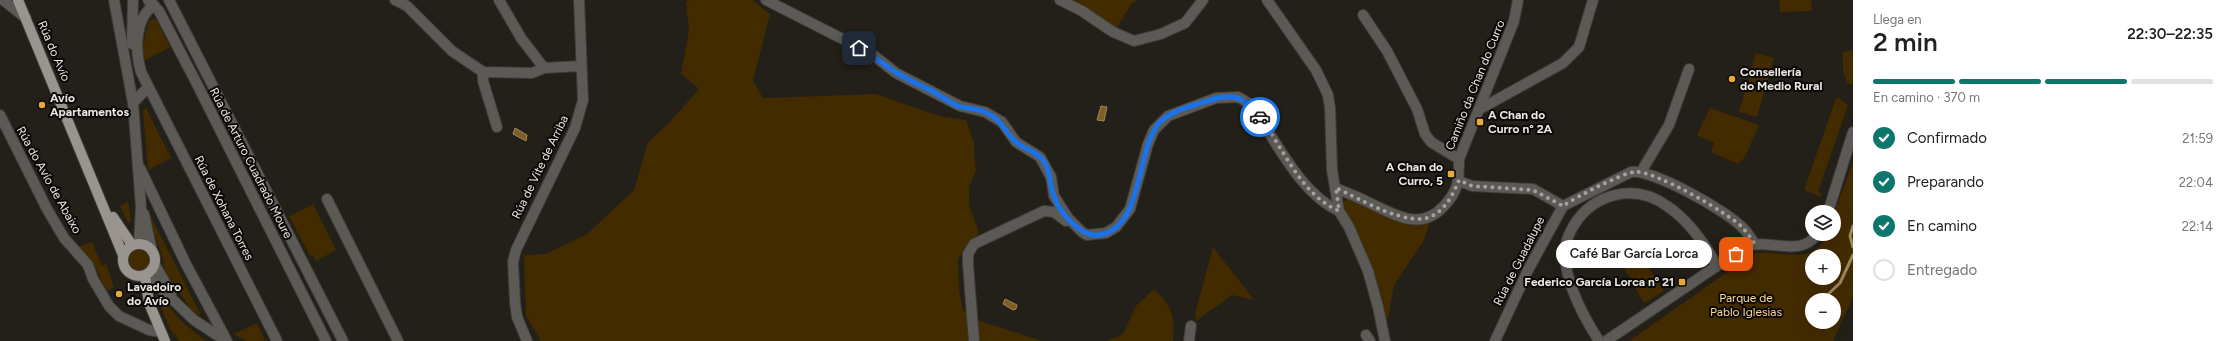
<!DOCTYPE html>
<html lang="es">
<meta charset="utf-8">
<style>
body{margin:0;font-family:Figtree,sans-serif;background:#f6f6f6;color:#222;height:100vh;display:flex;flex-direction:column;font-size:15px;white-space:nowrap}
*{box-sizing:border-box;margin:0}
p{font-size:13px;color:#767676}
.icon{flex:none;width:22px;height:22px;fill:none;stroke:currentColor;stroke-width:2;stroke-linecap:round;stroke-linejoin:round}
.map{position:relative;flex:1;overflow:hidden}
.details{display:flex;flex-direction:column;background:#fff;width:380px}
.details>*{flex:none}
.fabs{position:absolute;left:1805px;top:205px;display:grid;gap:8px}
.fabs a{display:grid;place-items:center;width:36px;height:36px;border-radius:50%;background:#fff;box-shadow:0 4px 16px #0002;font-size:20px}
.pin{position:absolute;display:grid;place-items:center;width:34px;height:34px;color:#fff;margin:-17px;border-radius:8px;box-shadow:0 2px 6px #0006}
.courier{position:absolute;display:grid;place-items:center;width:40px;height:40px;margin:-20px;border:3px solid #1a73e8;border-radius:50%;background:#fff;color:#222;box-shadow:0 1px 5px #0007}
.bubble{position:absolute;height:28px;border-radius:14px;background:#fff;box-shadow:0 4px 16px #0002;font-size:13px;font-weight:600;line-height:28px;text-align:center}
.summary em{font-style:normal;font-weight:600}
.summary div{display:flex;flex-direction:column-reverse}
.summary{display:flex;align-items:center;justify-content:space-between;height:68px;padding:0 20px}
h1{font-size:26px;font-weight:600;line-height:30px}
.bar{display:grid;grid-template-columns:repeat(4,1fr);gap:6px 4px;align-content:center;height:48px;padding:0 20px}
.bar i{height:5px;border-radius:3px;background:#e0e0e0}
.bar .on{background:#0f766e}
.bar p{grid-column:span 4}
ol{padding:0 20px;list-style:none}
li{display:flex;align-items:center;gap:12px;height:44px}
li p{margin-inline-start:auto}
li .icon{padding:4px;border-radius:50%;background:#0f766e;color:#fff;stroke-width:4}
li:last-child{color:#767676}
li i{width:22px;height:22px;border:2px solid #e0e0e0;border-radius:50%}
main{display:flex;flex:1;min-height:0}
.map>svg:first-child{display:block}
.green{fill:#432b00;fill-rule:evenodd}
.water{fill:#7f5d23;stroke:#9f875d}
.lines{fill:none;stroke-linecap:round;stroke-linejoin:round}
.stream{stroke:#9f875d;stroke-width:3}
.minor-casing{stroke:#3f3b35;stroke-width:12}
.major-casing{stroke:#3f3b35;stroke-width:12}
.minor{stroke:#5c5a57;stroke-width:10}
.major{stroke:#99958e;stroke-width:10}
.done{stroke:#a5a29d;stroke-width:4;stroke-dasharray:0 7.2}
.route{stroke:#1a73e8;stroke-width:5}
.poi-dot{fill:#eaaa38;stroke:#0b0907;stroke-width:1.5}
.labels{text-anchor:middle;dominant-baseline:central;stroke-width:4;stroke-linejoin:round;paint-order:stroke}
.street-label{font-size:12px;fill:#ebe8e4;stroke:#0b0907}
.poi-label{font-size:12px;font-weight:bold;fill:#ebe8e4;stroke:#0b0907;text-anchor:start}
.park-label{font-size:12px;fill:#fed595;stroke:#0b0907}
</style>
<main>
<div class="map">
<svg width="1853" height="341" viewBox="0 0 1853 341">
<rect width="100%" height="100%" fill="#231f19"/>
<g class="green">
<polygon points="690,0 752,0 770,14 753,81 763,98 876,94 939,116 966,120 974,143 974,155 976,170 969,187 969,205 979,232 958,259 959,291 963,310 980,321 1042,341 541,341 526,316 524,255 545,254 586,235 634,190 648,142 668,124 699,89 681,74 689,30 686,2"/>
<polygon points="1072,0 1138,0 1132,3 1116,29"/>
<polygon points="1779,0 1811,0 1812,11 1780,12"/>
<polygon points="154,18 157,21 170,47 143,61 141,53 149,21"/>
<polygon points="1853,50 1853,85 1847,83 1843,70 1843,52"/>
<polygon points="1756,53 1774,58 1757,117 1739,112"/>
<polygon points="1836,98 1839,98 1848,105 1818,192 1822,194 1821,197 1804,190"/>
<polygon points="146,108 171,158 148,170 143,110"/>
<polygon points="1710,108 1759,125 1745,157 1738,164 1711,152 1714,143 1697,135"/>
<path d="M 1853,161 L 1853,297 L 1833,341 L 1629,341 L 1753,254 C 1775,247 1814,270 1827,234 L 1834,234 L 1834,214 ZM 1812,256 L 1834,256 L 1834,278 L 1812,278 ZM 1812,300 L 1834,300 L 1834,322 L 1812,322 Z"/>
<polygon points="1347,198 1351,198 1430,221 1424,240 1394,285 1388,318 1383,318 1367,262 1343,204"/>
<polygon points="128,202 131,220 128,223 120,206"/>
<polygon points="313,204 336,250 316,261 313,255 310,256 289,216"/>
<polygon points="147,211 148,211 201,315 195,314 191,309 165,271 162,255"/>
<polygon points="92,242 102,266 106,264 114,287 106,292 97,270 78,247"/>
<polygon points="1213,247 1254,300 1232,295 1196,321 1195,314"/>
<polygon points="1637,250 1664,291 1644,303 1622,264 1621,260 1628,253"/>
<circle cx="138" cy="261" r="11"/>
<path d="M 1154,289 C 1173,307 1175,316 1173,341 L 1107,341 L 1123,334 L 1136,306 Z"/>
<polygon points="155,294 164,301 182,322 206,341 179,341 170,329"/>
<polygon points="257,323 265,341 247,341 233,334"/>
</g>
<g class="water">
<polygon points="1101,106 1107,107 1104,121 1097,120"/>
<polygon points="515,128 527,135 526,141 513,134"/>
<polygon points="1005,299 1017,305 1016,309 1013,310 1003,304"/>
</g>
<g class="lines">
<g class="stream">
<polyline points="1853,226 1850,236 1853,247"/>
<polyline points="1822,300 1840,283 1853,255"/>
</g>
<g class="minor-casing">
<g id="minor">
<polyline points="3,0 26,18"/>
<polyline points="114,0 133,103 141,207 139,244"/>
<polyline points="148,0 159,11 198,86 326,341"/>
<polyline points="169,0 343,341"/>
<polyline points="395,0 407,6 452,51 483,72 532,73 544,68"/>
<polyline points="499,0 521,38 544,68 581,66"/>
<path d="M 766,0 L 872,54 L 896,73 L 960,106 L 985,112 L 1002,122 L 1016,142 L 1040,157 L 1051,177 L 1054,196 L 1068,218 L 1082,232 L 1087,235 L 1106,233 L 1116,227 L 1130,209 L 1148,144 L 1154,130 L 1168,116 L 1216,98 L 1238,97 L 1250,104 C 1275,138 1299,193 1339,211"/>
<polyline points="1060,0 1082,11 1113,32 1134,41 1161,34 1185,23 1203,0"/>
<polyline points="1267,0 1316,70 1328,95 1330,108 1332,170 1339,211 1349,227 1368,271 1378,307 1385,341"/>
<path d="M 154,5 C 134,19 135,52 141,72 L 277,341"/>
<polyline points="1363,15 1387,51 1417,109 1425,134 1431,142 1459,159"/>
<polyline points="132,44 133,0"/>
<polyline points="483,72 483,81 497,127"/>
<polyline points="133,103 148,87"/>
<polyline points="1480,109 1563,63 1579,47 1593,0"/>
<polyline points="0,115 47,209 64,238 88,265 93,279 109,306 119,316 149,330 161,332"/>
<polyline points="140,168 186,264 227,341"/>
<polyline points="1641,172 1669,125 1689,69"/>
<polyline points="1459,181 1472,186 1533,189 1563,206"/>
<path d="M 1335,188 C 1348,193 1360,198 1372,204 C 1397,216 1421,231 1444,206 C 1459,190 1459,180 1459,159 L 1514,21 L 1518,0"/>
<polyline points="327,199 398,341"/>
<polyline points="1828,212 1853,132"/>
<polyline points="144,214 152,251"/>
<polyline points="155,265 171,293"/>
<polyline points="147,275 194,320 226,341"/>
<polyline points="1366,335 1370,341"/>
<polyline points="527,341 517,317 515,302 513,262 516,250 575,128 583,100 579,0"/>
<polyline points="974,341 968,264 968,254 974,244 1044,211 1054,212 1066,221"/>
<polyline points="1189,341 1191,326"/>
<path d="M 1495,341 L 1528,270 L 1563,206 L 1631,172 C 1653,169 1727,211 1743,228 C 1747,232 1751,238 1754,243"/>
<path d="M 1599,341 C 1583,316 1564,281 1565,250 C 1565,242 1570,232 1574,225 C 1594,193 1635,183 1667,206 C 1688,220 1705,244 1717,266"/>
<path d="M 1606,341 L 1745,247 C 1768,237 1800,259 1817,234"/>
</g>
</g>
<g class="major-casing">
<g id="major">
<polyline points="18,0 123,255"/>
<polyline points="113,217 132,245"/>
<circle cx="139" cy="260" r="16"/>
<polyline points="145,276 149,303 165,341"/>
</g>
</g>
<use href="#minor" class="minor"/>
<use href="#major" class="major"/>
</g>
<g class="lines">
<path class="done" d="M 1260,117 C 1284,149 1300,194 1339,211 L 1336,188 C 1359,198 1410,230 1434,215 C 1447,207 1453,194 1459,180 L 1472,186 L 1533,190 L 1563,206 C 1576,197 1622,173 1635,172 C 1654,170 1730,214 1743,228 C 1747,233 1751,238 1754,243 L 1736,254"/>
<path class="route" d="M 859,48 C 873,55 884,65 897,73 C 908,80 920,85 932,91 C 941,96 949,102 958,106 C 967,109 977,108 985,112 C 1001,118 1005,133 1017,143 C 1024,148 1033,151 1040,157 C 1052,168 1048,183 1054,196 C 1059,212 1081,238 1099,235 C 1144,228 1135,152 1159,123 C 1171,110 1195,105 1211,100 C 1235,92 1246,99 1260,117"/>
</g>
<g class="poi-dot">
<circle cx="1732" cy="79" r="4"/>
<circle cx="42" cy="105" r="4"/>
<rect x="1476" y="118" width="8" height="8" rx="2"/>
<rect x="1447" y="170" width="8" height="8" rx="2"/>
<rect x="1678" y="278" width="8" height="8" rx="2"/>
<circle cx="119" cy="294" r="4"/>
</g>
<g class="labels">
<g class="street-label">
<text transform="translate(54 51) rotate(67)">Rúa do Avío</text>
<text transform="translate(1475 85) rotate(-68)">Camiño da Chan do Curro</text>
<text transform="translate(251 163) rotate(63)">Rúa de Arturo Cuadrado Moure</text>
<text transform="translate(540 167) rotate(-64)">Rúa de Vite de Arriba</text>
<text transform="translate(49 180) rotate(61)">Rúa do Avío de Abaixo</text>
<text transform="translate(224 208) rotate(63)">Rúa de Xohana Torres</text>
<text transform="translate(1519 261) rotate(-63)">Rúa de Guadalupe</text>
</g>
<g class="poi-label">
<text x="1740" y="72">Consellería<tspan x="1740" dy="14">do Medio Rural</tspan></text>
<text x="50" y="98">Avío<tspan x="50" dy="14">Apartamentos</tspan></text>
<text x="1488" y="115">A Chan do<tspan x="1488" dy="14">Curro n° 2A</tspan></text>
<text x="1443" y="167" text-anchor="end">A Chan do<tspan x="1443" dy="14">Curro, 5</tspan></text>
<text x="1674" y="282" text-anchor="end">Federico García Lorca nº 21</text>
<text x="127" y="287">Lavadoiro<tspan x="127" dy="14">do Avío</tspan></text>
</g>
<g class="park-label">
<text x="1746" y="298">Parque de<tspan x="1746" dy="14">Pablo Iglesias</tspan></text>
</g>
</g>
</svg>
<div class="fabs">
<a><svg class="icon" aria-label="layers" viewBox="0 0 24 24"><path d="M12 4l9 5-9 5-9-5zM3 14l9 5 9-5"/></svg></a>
<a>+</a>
<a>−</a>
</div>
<div class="pin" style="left:1736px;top:254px;background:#ea580c"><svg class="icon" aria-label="bag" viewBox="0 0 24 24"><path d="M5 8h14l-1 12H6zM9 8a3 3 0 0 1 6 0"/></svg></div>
<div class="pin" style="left:859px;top:48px;background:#1f2937"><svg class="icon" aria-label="home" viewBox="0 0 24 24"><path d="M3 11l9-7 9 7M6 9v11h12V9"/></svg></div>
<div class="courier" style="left:1260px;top:117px"><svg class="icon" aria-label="car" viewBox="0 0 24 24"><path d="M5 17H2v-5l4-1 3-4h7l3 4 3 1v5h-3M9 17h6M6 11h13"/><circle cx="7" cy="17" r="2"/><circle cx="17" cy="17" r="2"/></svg></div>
<div class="bubble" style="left:1556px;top:240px;width:156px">Café Bar García Lorca</div>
</div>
<section class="details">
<div class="summary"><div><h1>2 min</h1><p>Llega en</p></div><em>22:30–22:35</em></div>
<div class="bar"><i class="on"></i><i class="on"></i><i class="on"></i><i></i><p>En camino · 370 m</p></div>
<ol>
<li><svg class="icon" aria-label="check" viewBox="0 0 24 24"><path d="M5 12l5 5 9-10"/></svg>Confirmado<p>21:59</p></li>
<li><svg class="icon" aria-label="check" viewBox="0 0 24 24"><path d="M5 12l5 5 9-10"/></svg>Preparando<p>22:04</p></li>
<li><svg class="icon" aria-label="check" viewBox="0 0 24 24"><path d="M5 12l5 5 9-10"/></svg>En camino<p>22:14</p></li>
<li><i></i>Entregado</li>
</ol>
</section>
</main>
